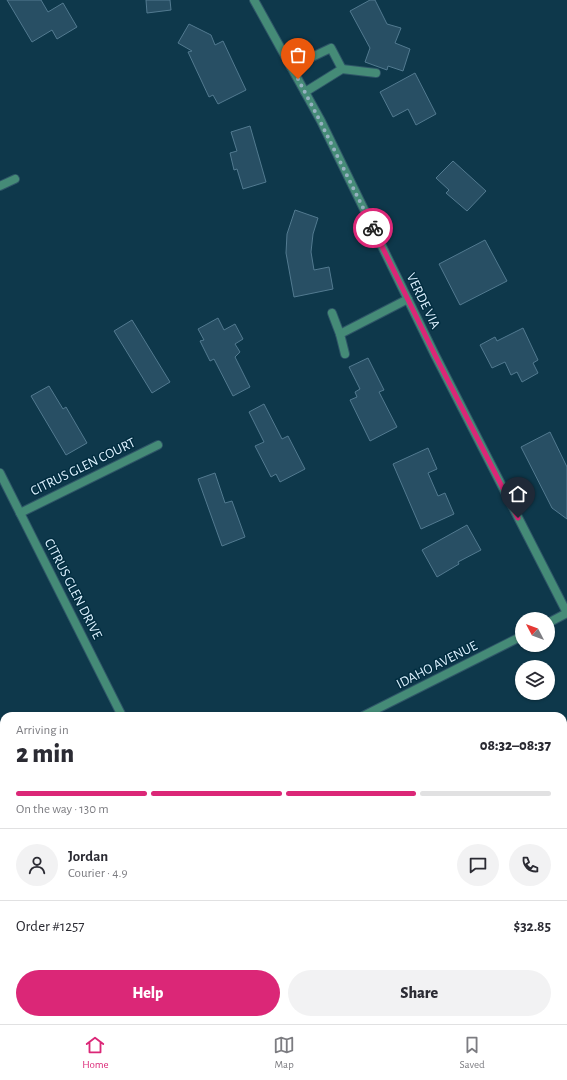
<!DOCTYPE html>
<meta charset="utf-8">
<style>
body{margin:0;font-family:"Alegreya Sans",sans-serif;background:#f2f2f3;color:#2b2b33;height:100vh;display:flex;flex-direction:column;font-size:15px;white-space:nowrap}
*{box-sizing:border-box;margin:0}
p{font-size:13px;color:#7c7c81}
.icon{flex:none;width:22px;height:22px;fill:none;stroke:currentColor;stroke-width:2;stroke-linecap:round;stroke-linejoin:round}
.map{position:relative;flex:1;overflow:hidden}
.side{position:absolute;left:0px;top:712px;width:567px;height:312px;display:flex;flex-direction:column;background:#fff;border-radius:12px 12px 0 0;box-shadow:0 1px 3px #0004}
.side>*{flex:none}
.needle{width:26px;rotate:311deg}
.controls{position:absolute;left:515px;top:612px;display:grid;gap:8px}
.controls a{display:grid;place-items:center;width:40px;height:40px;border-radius:50%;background:#fff;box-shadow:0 1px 3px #0004;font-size:20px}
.pin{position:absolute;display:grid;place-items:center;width:34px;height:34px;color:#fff;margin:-41px -17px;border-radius:50% 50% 50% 0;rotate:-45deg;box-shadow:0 0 4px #0007}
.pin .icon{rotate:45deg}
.courier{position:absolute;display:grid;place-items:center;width:40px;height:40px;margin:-20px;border:3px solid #db2777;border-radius:50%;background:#fff;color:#222;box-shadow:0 1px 5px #0007}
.head em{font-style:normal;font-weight:800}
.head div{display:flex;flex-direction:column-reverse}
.head{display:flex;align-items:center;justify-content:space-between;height:68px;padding:0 16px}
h1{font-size:26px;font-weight:800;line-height:30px}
.bar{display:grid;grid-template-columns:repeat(4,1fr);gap:6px 4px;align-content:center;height:48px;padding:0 16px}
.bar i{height:5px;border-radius:3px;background:#e1e1e2}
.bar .current{background:#db2777}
.bar p{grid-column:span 4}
.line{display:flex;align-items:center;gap:10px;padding:0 16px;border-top:1px solid #e1e1e2}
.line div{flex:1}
.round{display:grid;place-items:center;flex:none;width:42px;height:42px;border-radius:21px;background:#f2f2f3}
.primary-button{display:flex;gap:8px;margin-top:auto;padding:8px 16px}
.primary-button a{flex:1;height:46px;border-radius:24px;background:#db2777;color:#fff;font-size:16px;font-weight:800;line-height:46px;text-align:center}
.primary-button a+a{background:#f2f2f3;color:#2b2b33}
.tab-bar{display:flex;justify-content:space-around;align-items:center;height:56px;border-top:1px solid #e1e1e2;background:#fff;font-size:11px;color:#7c7c81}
.tab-bar a{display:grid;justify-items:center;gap:2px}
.tab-bar .current{color:#db2777}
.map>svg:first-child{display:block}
.building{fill:#284f64;stroke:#527a90}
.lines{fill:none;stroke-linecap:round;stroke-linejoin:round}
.service-casing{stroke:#2f5668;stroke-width:10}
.minor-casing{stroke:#2f5668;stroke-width:10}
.tertiary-casing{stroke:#2f5668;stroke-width:10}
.service{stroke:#458b77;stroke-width:8}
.minor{stroke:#458b77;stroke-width:8}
.tertiary{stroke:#458b77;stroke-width:8}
.done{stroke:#95b1c0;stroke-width:4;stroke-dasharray:0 7.2}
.route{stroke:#db2777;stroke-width:5}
.labels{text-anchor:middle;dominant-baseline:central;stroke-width:3;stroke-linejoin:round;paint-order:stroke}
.street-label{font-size:14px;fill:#ddf2ff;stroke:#022d40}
</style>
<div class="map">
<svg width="567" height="1024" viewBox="0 0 567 1024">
<rect width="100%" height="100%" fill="#0e384b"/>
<g class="building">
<polygon points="7,0 41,0 48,12 63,3 77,27 57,39 52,30 32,42"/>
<polygon points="146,0 170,0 171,10 147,13"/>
<polygon points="370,0 375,0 387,24 401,28 395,43 410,49 403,71 388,66 387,70 365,62 370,48 350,11"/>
<polygon points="189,24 211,35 215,45 223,41 246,90 218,104 213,95 209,97 188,52 192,51 178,43"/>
<polygon points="415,73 436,114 416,125 408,109 393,117 380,92"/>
<polygon points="250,126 266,182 243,189 237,169 234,170 230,153 237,151 231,132"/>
<polygon points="453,161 486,191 467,211 446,193 449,190 436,178"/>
<polygon points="295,210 318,218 313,234 311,252 314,270 329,267 333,289 294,297 286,253 287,234"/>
<polygon points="485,240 507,281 460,305 439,264"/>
<polygon points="218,318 224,330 235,324 243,339 235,344 240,352 235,357 250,387 233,396 214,359 210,361 200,341 204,340 198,329"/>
<polygon points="132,320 170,382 152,393 114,331"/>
<polygon points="523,328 538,360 533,363 538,373 522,382 517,372 511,375 505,362 492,368 480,345 495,337 497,341"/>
<polygon points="368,358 384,390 379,392 397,427 370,441 350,400 357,397 355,392 360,389 349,367"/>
<polygon points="49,386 63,409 66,407 87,443 66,455 31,396"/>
<polygon points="264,404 282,439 288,436 305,469 280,482 276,474 271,477 255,446 264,442 249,412"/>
<polygon points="550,432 567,467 567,519 552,508 521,447"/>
<polygon points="428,448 437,469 428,473 438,496 445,493 454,514 421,529 393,464"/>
<polygon points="215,473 225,503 232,501 245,537 222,546 198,479"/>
<polygon points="467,525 481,550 458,562 459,564 437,577 422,550"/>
</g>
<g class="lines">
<g class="service-casing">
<g id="service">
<polyline points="291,67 331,48 342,69"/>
<polyline points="305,92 342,69 376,73"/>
<polyline points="332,313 340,334"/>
<polyline points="345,354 340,334 408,299"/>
<polyline points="425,1020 427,1024"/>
</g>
</g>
<g class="minor-casing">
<g id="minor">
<polyline points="254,0 321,121 435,355 567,613"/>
<polyline points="0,186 15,179"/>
<polyline points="0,473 122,716"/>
<polyline points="20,513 158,445"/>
<polyline points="264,1020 266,1024"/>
</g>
</g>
<g class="tertiary-casing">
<g id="tertiary">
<polyline points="548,623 567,613"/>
<polyline points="363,716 522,636"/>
<polyline points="0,900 4,898"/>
</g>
</g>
<use href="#service" class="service"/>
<use href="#minor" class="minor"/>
<use href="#tertiary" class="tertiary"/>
</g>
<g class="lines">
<polyline class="done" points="298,79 320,121 373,228"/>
<polyline class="route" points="373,228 435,355 518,518"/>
</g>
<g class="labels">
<g class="street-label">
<text transform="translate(423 301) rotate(64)">VERDE VIA</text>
<text transform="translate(83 467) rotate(-26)">CITRUS GLEN COURT</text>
<text transform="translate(73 589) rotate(63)">CITRUS GLEN DRIVE</text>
<text transform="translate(437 665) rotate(-27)">IDAHO AVENUE</text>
</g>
</g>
</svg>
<div class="controls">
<a><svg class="needle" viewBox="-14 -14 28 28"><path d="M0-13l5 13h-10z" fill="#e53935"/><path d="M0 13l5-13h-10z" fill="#7c7c81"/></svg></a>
<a><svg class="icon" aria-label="layers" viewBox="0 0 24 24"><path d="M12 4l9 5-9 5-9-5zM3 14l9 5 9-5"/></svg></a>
</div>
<div class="pin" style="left:298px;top:79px;background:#ea580c"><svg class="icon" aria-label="bag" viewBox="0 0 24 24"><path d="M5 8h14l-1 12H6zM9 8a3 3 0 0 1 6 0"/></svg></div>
<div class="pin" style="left:518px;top:518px;background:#1f2937"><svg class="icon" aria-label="home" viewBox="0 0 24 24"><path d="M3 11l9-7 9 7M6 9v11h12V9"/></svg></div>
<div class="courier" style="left:373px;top:228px"><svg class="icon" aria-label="bike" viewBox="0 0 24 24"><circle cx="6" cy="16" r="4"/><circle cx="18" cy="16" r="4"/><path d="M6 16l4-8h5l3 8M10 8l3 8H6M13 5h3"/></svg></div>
<section class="side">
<div class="head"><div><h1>2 min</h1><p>Arriving in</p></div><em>08:32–08:37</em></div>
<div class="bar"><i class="current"></i><i class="current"></i><i class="current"></i><i></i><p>On the way · 130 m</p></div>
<div class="line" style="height:72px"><a class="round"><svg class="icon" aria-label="person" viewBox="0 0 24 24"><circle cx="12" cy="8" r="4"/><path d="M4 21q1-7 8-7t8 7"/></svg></a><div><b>Jordan</b><p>Courier · 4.9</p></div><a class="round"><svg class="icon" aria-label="chat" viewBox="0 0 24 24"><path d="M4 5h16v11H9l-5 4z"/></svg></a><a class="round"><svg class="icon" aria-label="phone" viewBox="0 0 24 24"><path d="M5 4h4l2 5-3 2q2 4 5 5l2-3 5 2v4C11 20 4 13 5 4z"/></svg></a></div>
<div class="line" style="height:52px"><div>Order #1257</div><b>$32.85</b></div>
<div class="primary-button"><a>Help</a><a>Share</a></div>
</section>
</div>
<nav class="tab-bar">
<a class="current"><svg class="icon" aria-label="home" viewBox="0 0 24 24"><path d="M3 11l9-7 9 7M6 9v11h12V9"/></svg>Home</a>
<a><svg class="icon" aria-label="map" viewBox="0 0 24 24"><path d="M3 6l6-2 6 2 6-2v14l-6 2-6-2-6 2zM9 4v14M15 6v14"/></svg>Map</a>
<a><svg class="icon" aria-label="saved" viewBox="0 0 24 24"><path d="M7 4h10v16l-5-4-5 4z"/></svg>Saved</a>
</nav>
